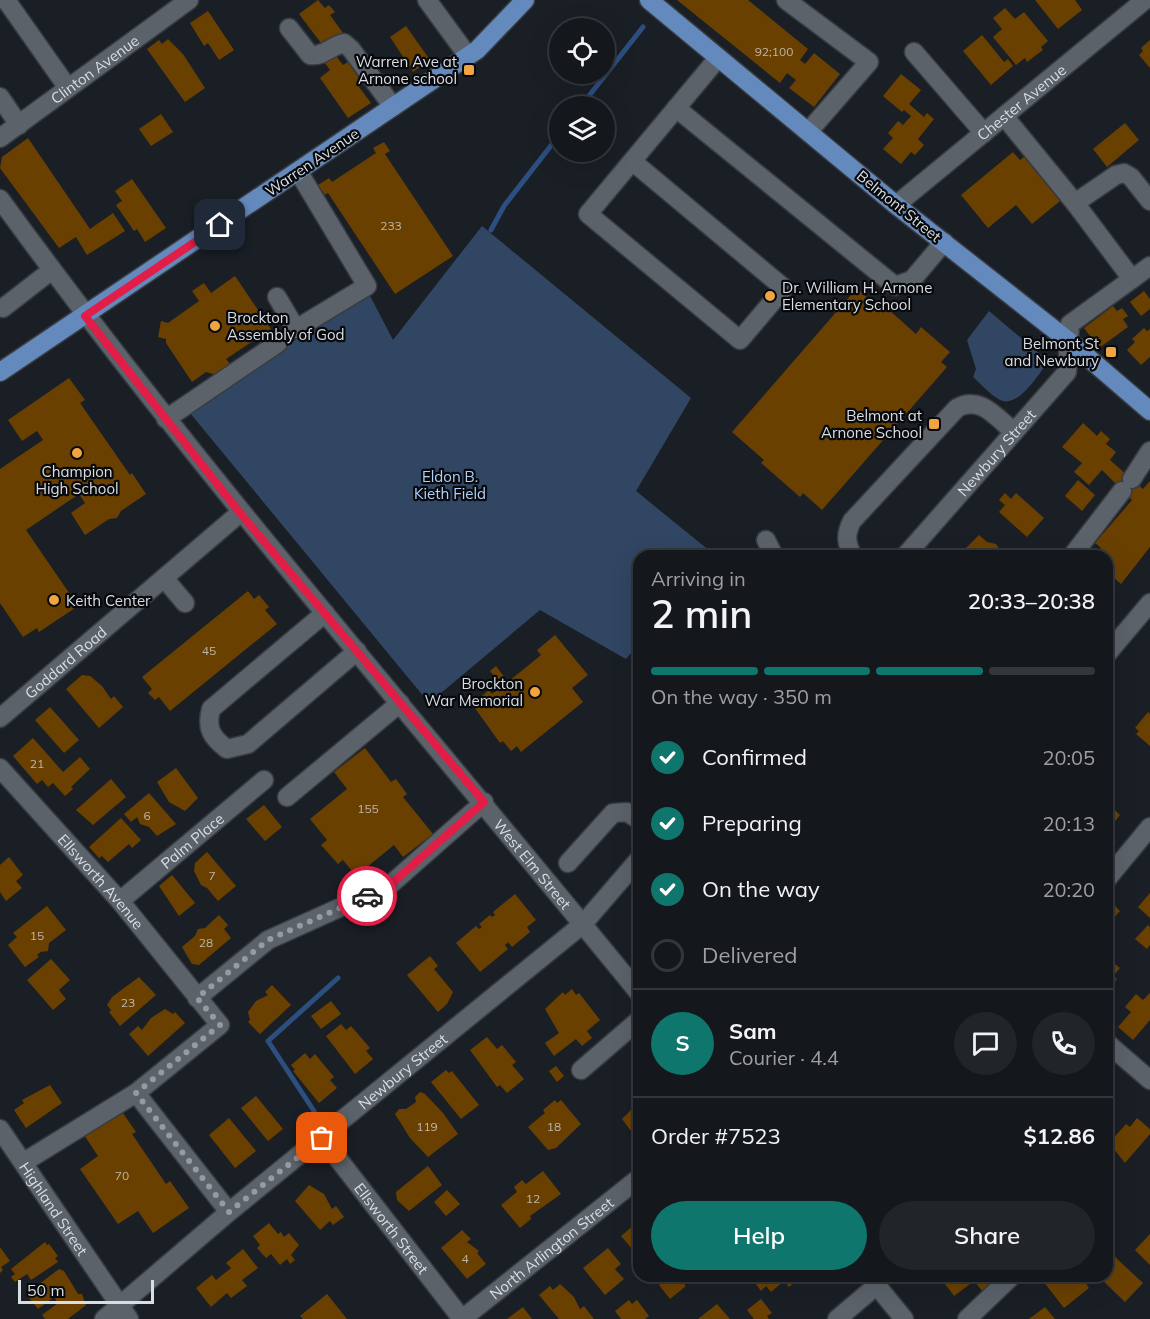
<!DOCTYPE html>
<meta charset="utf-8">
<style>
body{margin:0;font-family:Mulish,sans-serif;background:#212429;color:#f1f3f6;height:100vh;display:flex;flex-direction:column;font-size:22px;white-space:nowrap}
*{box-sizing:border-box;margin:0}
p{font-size:20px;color:#9d9fa3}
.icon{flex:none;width:33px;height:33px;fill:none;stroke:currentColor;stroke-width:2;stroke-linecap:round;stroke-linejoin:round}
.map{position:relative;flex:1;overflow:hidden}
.side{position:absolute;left:633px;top:550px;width:480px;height:732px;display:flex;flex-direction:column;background:#14171c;border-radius:18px;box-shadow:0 6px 24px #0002,0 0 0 2px #33363b}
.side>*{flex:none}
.tools{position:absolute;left:549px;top:18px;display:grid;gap:12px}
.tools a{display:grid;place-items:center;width:66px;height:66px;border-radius:50%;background:#14171c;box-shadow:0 6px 24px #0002,0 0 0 2px #33363b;font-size:30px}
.scale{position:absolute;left:18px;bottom:15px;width:136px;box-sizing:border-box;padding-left:6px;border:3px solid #dadee3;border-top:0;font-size:16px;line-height:21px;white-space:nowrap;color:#dadee3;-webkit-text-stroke:4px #07090c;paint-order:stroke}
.pin{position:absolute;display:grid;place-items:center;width:51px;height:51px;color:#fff;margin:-26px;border-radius:12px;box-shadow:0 3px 9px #0006}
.courier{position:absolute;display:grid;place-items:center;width:60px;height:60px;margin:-30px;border:4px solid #e11d48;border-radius:50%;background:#fff;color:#222;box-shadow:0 2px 8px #0007}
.overview em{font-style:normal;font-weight:600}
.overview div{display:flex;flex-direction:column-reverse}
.overview{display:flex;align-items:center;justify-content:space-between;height:102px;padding:0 18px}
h1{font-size:39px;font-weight:600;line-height:45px}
.bar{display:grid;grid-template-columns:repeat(4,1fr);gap:9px 6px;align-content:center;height:72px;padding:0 18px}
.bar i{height:8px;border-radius:4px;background:#33363b}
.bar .on{background:#0f766e}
.bar p{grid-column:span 4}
.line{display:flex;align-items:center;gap:15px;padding:0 18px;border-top:2px solid #33363b}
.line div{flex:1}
.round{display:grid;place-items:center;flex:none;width:63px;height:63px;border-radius:32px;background:#212429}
ol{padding:0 18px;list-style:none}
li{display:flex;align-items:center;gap:18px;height:66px}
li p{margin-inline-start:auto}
li .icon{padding:6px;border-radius:50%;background:#0f766e;color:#fff;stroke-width:4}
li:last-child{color:#9d9fa3}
li i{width:33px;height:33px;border:3px solid #33363b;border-radius:50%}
.button{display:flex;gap:12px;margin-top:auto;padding:12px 18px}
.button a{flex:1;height:69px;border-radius:36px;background:#0f766e;color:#fff;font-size:24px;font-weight:600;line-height:69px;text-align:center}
.button a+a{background:#212429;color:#f1f3f6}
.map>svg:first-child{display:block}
.green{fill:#314663}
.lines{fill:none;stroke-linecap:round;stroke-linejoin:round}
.stream{stroke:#2c4f7f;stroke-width:5}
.building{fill:#694000}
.minor-casing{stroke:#383c42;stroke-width:21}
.major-casing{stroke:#383c42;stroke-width:21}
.minor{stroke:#5b626a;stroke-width:18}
.major{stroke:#648abd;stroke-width:18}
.done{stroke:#979ba1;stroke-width:6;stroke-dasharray:0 10.8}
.route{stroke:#e11d48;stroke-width:8}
.poi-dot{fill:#f1a540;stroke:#07090c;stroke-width:2}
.labels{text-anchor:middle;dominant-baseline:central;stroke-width:4.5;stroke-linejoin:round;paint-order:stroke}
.number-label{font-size:12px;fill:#beb6aa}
.poi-label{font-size:15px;fill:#dadee3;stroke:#07090c;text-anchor:end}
.street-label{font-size:15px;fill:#dadee3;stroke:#07090c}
.park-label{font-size:15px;fill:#b0d0fd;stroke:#07090c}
</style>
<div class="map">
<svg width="1150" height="1319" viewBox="0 0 1150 1319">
<rect width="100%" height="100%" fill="#1a1f26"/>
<g class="green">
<polygon points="482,226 691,398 636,491 716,556 639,556 639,644 626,659 540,610 429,703 190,413 367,290 393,340"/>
<path d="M 989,311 L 1046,359 L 1046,365 C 1037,376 1020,405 1003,401 C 993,398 981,384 973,377 L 976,369 L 967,340 Z"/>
</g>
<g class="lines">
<g class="stream">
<polyline points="581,106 643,27"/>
<polyline points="491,230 504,206 560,134"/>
<polyline points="314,1111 268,1041 338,978"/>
</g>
</g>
<g class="building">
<polygon points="318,0 325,8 329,5 335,12 330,15 343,33 324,47 299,14"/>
<polygon points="677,0 748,0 808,49 800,60 805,64 814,53 840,74 814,107 789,88 796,80 787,73 780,83"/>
<polygon points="1035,0 1075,0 1082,10 1058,29"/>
<polygon points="1005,8 1015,19 1024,12 1048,41 1041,47 1043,50 1027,62 1025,58 1016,65 993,37 1002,29 993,18"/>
<polygon points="208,11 234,50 219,60 208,43 204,46 190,23"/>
<polygon points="406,26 430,60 413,72 390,37"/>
<polygon points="982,35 1004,62 1008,59 1013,66 991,85 963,51"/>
<polygon points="168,39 183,54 205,88 185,102 147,49 159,40 162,44"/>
<polygon points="1150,40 1150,68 1139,55 1143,51 1141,48"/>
<polygon points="333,52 343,65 348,62 363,84 359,87 371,103 348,118 320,78 330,70 322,59"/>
<polygon points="901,74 921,90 909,104 924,117 927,113 934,119 918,139 924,145 915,155 911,152 901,164 883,149 893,138 888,133 898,121 903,125 911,116 904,110 902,112 883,96"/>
<polygon points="161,114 173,132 151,146 139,129"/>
<polygon points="1125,123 1139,140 1107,167 1093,149"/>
<polygon points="28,138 90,229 113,213 125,231 87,255 76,237 59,248 0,168 2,157"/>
<polygon points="384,142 390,151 385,154 453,256 395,294 328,193 325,195 318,185 329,178 332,182 376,153 373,148"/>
<polygon points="1013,152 1020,160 1024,157 1060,201 1032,224 1016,205 988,228 961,195"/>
<polygon points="132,179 166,228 145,242 137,229 134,231 116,205 122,201 115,191"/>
<polygon points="235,276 271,329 226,359 231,365 216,375 206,372 192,382 166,343 166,339 158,337 161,321 168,323 199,301 192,291 204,283 211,293"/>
<polygon points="857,288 876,306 880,302 916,334 921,327 950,352 941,362 947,367 822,510 803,493 800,497 761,463 764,460 732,432"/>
<polygon points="1144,291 1150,299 1150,309 1141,316 1130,302"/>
<polygon points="1113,306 1117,311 1122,308 1128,316 1123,319 1128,327 1099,348 1084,328"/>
<polygon points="1144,328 1147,331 1150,329 1150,357 1141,365 1127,350 1135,342 1132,339"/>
<polygon points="69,378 85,400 80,403 130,475 132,473 146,494 121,511 117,518 109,519 85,535 71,513 85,503 79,494 26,530 78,606 39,632 37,628 23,637 0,603 0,469 43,440 37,431 22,441 8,420"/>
<polygon points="1083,423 1097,436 1101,431 1110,439 1106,444 1116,452 1110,460 1143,489 1150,481 1150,547 1121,584 1107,572 1107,556 1097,553 1101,548 1095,543 1132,500 1102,470 1089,485 1074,472 1082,463 1062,447"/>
<polygon points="1078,480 1095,495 1082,511 1065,496"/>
<polygon points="1005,493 1011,499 1016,493 1044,518 1027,537 999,512 1005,505 999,500"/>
<polygon points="979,535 987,542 996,544 1004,556 971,556 964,550"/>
<polygon points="248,591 254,599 259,595 269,607 265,610 277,624 170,711 159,697 155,700 148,693 152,689 142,677"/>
<polygon points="555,635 588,675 572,688 583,702 521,752 517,746 511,751 503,741 500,743 472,704 489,690 492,694 502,686 490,671 496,666 508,682 541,655 537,650"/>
<polygon points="82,675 90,676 102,686 111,699 114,696 123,707 99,728 66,689"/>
<polygon points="50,707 79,740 64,753 35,720"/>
<polygon points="1148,712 1150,714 1150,746 1136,734 1139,731 1135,728"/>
<polygon points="33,738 63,772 80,757 90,769 71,787 73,789 65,796 53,783 48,787 42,780 37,784 13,756"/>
<polygon points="365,748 391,782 396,779 407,794 403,797 433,834 403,857 394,845 356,876 343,860 338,864 321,845 327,840 310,819 347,789 334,772"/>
<polygon points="176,768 198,798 185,811 169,802 157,782"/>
<polygon points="111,779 126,797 93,825 76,810"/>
<polygon points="149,793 176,824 157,836 149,827 140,824 137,817 131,822 124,814"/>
<polygon points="1107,796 1114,801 1110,806 1120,815 1107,831"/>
<polygon points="264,805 282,827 265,841 246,819"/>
<polygon points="121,818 141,840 132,848 129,844 108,862 102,856 99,858 89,847"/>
<polygon points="207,852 236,886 218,901 207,888 201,885 194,871 195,863"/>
<polygon points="9,857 23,875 16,881 22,888 6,901 0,892 0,865"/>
<polygon points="172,875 195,903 179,916 159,886"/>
<polygon points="1150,893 1150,918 1138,907"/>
<polygon points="515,894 536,920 527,927 530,932 512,947 508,942 505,945 508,949 480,972 456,943 476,926 479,929 482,927 479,924 490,915 492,917 495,915 493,912"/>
<polygon points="1107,898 1120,911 1107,925"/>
<polygon points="47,906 66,930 49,943 48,951 41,952 37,955 39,957 25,967 8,945 17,937 13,933"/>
<polygon points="219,915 228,925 224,929 231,938 199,965 192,964 182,947 195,936 198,929 205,928"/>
<polygon points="1148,925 1150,927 1150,945 1147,949 1135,939"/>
<polygon points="430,956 438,966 434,969 453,992 447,1004 438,1012 407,975"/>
<polygon points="1107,958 1120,968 1113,976 1117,979 1107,991"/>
<polygon points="51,959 70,980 59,990 66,999 53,1010 27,980"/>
<polygon points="139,977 156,995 120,1026 109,1012 111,1010 107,1005 112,997"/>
<polygon points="272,985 291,1005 260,1034 248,1022 250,1020 248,1012 256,1001 268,995 265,992"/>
<polygon points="572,989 576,995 579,993 600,1020 587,1031 592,1038 582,1046 576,1039 554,1056 545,1043 559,1033 545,1009 563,992 565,995"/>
<polygon points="1150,993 1150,1020 1133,1040 1118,1027 1131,1012 1125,1007 1136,994 1143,1000"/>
<polygon points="331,1001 341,1014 321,1029 311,1016"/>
<polygon points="165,1009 173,1014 175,1012 185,1023 148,1056 129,1034 138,1026 142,1030 151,1018"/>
<polygon points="341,1024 346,1030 351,1026 370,1048 366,1051 373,1059 355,1074 326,1036"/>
<polygon points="487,1037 497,1049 502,1045 516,1062 512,1065 524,1079 507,1093 500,1085 497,1087 470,1050"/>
<polygon points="305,1053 310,1059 315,1054 334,1077 330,1080 337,1088 319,1103 293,1071 295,1070 291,1065"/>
<polygon points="556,1066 564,1076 557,1082 549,1071"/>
<polygon points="446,1070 449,1073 452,1071 479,1105 461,1119 431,1082"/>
<polygon points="50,1085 62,1103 26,1128 14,1110 24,1103 22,1100"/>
<polygon points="420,1092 425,1094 443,1113 458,1134 428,1157 410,1138 395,1114 399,1109 406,1109 416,1102 415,1097"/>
<polygon points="256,1096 283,1129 268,1141 241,1108"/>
<polygon points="555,1100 557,1103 561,1100 581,1124 556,1148 548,1150 528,1127 545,1113 543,1110"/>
<polygon points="639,1102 639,1131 634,1135 622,1119"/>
<polygon points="118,1106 136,1132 132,1134 166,1184 170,1181 189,1208 153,1233 138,1211 118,1224 80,1169 98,1156 82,1132"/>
<polygon points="229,1118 256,1151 235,1168 209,1135"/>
<polygon points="1137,1118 1150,1129 1150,1134 1125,1163 1109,1143 1126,1124 1130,1127"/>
<polygon points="428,1166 442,1185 409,1211 397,1200 396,1192"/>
<polygon points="543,1171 561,1194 530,1216 531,1219 520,1228 501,1205 517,1192 514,1187 522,1180 526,1184"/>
<polygon points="309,1185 324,1194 332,1209 336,1206 344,1217 333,1225 330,1221 320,1230 295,1201"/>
<polygon points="447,1190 460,1204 446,1216 434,1202"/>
<polygon points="639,1221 639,1257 621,1236"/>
<polygon points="269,1223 278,1234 281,1232 284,1237 289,1233 299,1245 291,1255 295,1260 290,1264 287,1259 280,1265 271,1254 266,1258 257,1248 260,1245 253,1236"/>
<polygon points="462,1230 471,1239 467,1242 479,1251 477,1253 486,1264 467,1279 441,1248"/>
<polygon points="1150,1234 1150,1265 1135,1250"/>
<polygon points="45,1242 47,1245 49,1244 58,1256 55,1258 58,1262 31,1280 27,1274 15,1282 11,1277 15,1274 11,1269"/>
<polygon points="0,1247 10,1261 1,1267 3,1270 0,1273"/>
<polygon points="608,1248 621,1264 615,1269 624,1279 605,1295 583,1268"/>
<polygon points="243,1249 258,1268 242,1280 247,1286 231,1298 227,1293 211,1307 196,1288 212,1275 216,1280 231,1268 226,1263"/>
<polygon points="1115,1257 1143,1283 1125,1302 1098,1276 1107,1276 1107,1266"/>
<polygon points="59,1269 64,1271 78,1294 82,1294 86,1305 68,1319 45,1319 42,1315 58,1303 54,1297 38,1309 26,1294"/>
<polygon points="670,1276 678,1276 686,1286 670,1299 659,1285"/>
<polygon points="750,1276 796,1276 798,1279 789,1287 784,1281 771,1292 766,1286 761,1291"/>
<polygon points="939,1276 1004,1276 984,1293 974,1281 954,1296"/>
<polygon points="1050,1276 1081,1276 1089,1288 1064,1308 1043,1281"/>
<polygon points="560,1284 574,1297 580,1309 584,1306 594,1319 559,1319 539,1295 550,1286 553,1290"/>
<polygon points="327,1294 347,1319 303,1319 300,1316"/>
<polygon points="761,1299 772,1313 767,1316 769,1319 754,1319 747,1310"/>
<polygon points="629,1300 632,1304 637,1300 649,1316 645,1319 621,1319 615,1311"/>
<polygon points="717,1304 730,1319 698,1319"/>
<polygon points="523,1307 532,1319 507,1319"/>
<polygon points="1045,1307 1055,1319 1029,1319"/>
</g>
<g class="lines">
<g class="minor-casing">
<g id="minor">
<polyline points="6,0 68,88"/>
<polyline points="427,0 468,56"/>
<polyline points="786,0 869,62 808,132"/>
<path d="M 289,28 L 310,55 C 323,57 331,46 344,43 L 351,49 L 393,107"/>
<polyline points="914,52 984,133"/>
<polyline points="0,97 19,125"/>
<polyline points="676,108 895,286 912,280 944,242"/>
<polyline points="1004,116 1075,203 1132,279"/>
<path id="s1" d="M 0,138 L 189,0"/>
<polyline points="632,161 784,288 740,340 588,214 718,58"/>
<path id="s2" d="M 0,199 C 200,474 424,729 639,993"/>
<polyline points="1075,203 1116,175 1124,173 1131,177 1150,201"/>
<path id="s3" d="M 896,205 L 1145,0"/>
<polyline points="277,297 296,329 367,286 298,171"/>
<polyline points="3,308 52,270"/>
<polyline points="166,419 278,343"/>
<polyline points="1132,479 1150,451"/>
<polyline points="766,540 774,556"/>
<path d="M 853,556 C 846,543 845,535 852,521 L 957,408 C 980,395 996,417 1014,432"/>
<path id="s4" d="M 905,556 L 1067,372 L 1070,324 L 1150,266"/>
<polyline points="1072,556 1122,491"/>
<polyline points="164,578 185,603"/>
<path d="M 325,613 L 211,709 C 206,728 211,737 227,749 L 248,744 L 357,651"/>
<polyline points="1107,654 1150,603"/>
<path id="s5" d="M 0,718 L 240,513"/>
<path id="s6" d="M 0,768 L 120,901 L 220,1025 L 136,1093 L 229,1212"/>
<polyline points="287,797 400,703"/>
<polyline points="568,863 613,813 627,812 639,820"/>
<polyline points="1107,879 1150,827"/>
<path id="s7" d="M 120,901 L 264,780"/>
<polyline points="197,998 268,940 390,885 484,802"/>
<polyline points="1107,1043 1150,1080"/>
<polyline points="581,1070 639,1020"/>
<path id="s8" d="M 0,1129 L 129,1319"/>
<path id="s9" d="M 322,1138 L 462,1319"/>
<polyline points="24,1162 136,1093"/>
<polyline points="869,1276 904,1319"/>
<path id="s10" d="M 104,1319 L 229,1212 L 583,924 L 639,859"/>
<path id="s11" d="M 462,1319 L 639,1178"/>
<polyline points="837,1319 876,1286"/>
<polyline points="967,1319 1012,1276"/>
</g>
</g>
<g class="major-casing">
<g id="major">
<polyline points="649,0 896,205 1070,342 1150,411"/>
<polyline points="0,372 477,50 525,0"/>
</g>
</g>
<use href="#minor" class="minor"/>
<use href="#major" class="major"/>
</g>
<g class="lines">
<polyline class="done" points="322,1138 229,1212 136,1093 220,1025 197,998 268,940 367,896"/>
<polyline class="route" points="220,225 85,316 240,513 484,802 390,885 367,896"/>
</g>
<g class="poi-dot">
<rect x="463" y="64" width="12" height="12" rx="3"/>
<circle cx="770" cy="296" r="6"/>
<circle cx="215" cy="326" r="6"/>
<rect x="1105" y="346" width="12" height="12" rx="3"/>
<rect x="928" y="418" width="12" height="12" rx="3"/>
<circle cx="77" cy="453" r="6"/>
<circle cx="54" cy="600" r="6"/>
<circle cx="535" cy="692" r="6"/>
</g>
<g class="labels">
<g class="number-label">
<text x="774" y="51">92;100</text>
<text x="391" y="225">233</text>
<text x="209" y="650">45</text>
<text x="37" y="763">21</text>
<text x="368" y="808">155</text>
<text x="147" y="815">6</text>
<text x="212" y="875">7</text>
<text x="37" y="935">15</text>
<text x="206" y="942">28</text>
<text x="128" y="1002">23</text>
<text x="427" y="1126">119</text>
<text x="554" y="1126">18</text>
<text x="122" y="1175">70</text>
<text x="533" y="1198">12</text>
<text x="465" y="1258">4</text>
</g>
<g class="poi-label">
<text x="457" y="61">Warren Ave at<tspan x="457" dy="17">Arnone school</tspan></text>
<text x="782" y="287" text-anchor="start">Dr. William H. Arnone<tspan x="782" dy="17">Elementary School</tspan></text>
<text x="227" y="317" text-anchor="start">Brockton<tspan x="227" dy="17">Assembly of God</tspan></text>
<text x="1099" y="343">Belmont St<tspan x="1099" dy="17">and Newbury</tspan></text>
<text x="922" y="415">Belmont at<tspan x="922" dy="17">Arnone School</tspan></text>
<text x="77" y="471" text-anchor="middle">Champion<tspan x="77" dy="17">High School</tspan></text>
<text x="66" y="600" text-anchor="start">Keith Center</text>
<text x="523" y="683">Brockton<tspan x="523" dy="17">War Memorial</tspan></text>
</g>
<g class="street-label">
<text stroke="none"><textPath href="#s1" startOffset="117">Clinton Avenue</textPath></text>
<text stroke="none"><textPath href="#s3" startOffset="162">Chester Avenue</textPath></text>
<text transform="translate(312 162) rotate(-34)">Warren Avenue</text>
<text transform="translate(899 206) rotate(39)">Belmont Street</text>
<text stroke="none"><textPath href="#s4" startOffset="138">Newbury Street</textPath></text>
<text stroke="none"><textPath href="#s5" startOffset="86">Goddard Road</textPath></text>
<text stroke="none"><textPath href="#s7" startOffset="94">Palm Place</textPath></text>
<text stroke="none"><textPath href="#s2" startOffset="852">West Elm Street</textPath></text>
<text stroke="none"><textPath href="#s6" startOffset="152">Ellsworth Avenue</textPath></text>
<text stroke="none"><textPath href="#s10" startOffset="388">Newbury Street</textPath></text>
<text stroke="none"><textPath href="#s8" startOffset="96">Highland Street</textPath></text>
<text stroke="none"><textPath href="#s9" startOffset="114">Ellsworth Street</textPath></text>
<text stroke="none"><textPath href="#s11" startOffset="114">North Arlington Street</textPath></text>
</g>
<g class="park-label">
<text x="450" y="476">Eldon B.<tspan x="450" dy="17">Kieth Field</tspan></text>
</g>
</g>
</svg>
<div class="tools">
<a><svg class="icon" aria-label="locate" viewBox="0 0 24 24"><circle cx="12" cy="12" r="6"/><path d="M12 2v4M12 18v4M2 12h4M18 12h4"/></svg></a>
<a><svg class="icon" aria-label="layers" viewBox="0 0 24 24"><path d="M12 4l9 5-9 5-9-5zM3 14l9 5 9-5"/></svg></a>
</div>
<div class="scale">50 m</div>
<div class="pin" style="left:322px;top:1138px;background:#ea580c"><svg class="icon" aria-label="bag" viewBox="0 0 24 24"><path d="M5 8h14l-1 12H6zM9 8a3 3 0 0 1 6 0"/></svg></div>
<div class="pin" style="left:220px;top:225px;background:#1f2937"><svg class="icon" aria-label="home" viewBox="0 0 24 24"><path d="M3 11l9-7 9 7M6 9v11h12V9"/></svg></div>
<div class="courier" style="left:367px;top:896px"><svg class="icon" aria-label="car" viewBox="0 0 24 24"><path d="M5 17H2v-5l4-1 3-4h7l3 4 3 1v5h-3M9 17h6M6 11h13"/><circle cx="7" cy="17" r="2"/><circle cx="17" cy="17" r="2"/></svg></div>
<section class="side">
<div class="overview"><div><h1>2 min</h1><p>Arriving in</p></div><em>20:33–20:38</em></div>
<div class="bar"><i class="on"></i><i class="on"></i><i class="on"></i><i></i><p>On the way · 350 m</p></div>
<ol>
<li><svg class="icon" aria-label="check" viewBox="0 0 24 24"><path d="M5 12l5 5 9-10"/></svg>Confirmed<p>20:05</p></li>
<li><svg class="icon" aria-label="check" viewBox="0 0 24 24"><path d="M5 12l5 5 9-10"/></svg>Preparing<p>20:13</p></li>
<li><svg class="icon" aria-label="check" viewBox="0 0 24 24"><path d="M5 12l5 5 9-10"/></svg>On the way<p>20:20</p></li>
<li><i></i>Delivered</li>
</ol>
<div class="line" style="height:108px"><b class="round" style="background:#0f766e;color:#fff">S</b><div><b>Sam</b><p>Courier · 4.4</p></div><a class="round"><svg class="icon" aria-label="chat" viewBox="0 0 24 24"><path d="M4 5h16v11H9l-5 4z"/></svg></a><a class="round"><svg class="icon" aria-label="phone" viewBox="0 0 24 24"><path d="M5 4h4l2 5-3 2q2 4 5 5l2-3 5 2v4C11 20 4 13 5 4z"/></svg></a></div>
<div class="line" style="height:78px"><div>Order #7523</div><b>$12.86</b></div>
<div class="button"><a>Help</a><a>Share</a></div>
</section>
</div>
